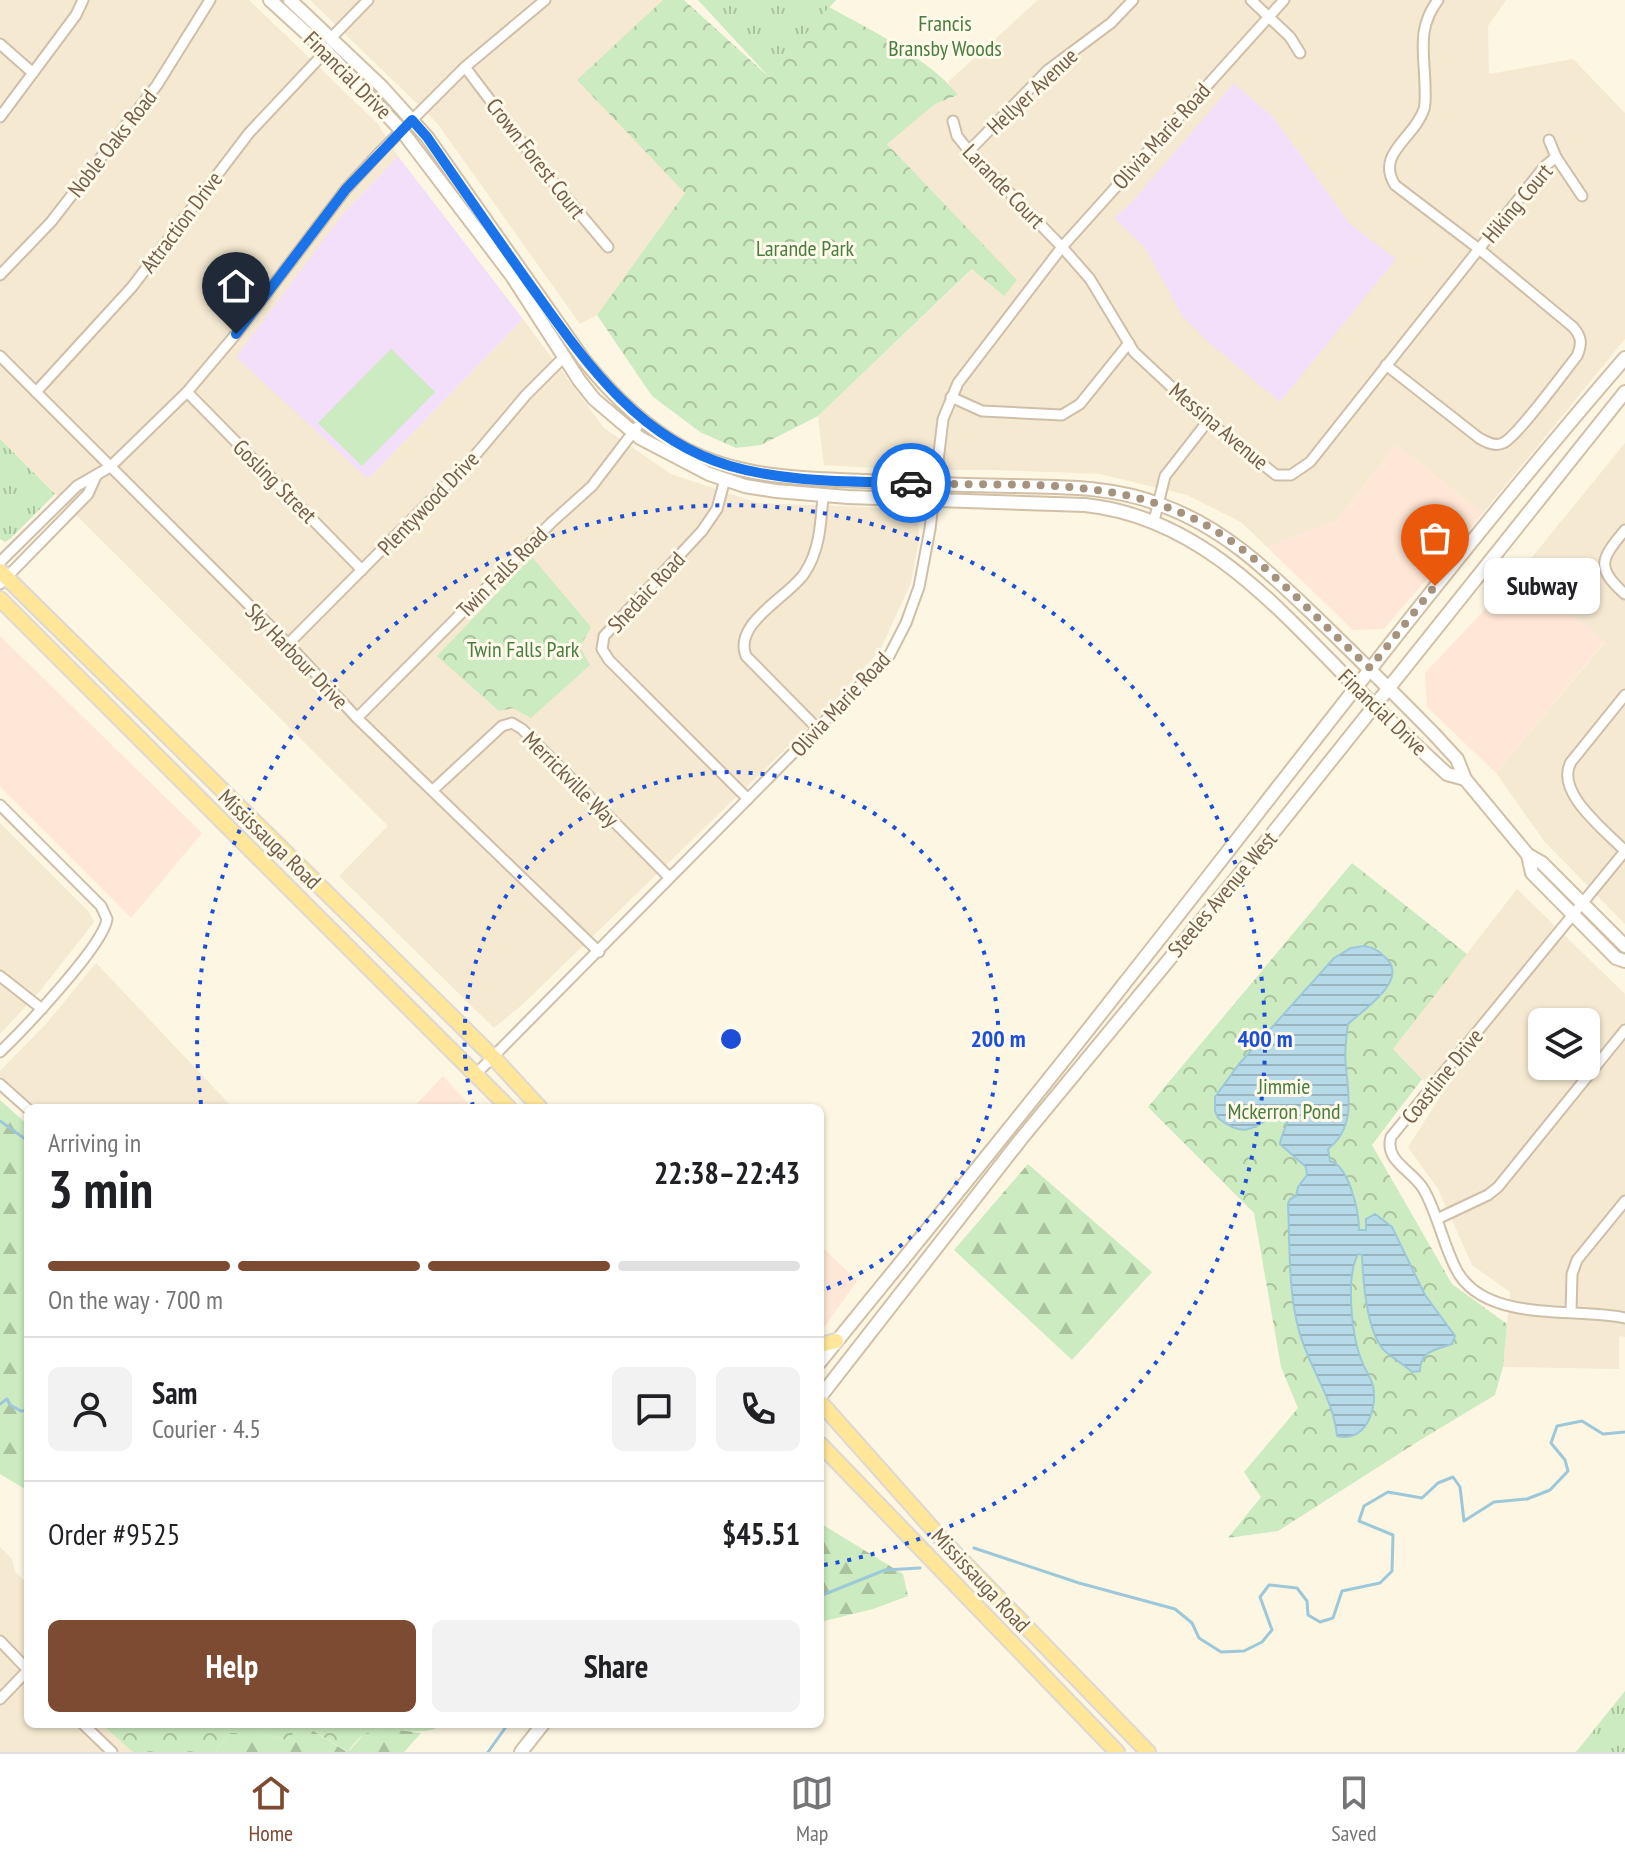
<!DOCTYPE html>
<meta charset="utf-8">
<style>
body{margin:0;font-family:"PT Sans Narrow",sans-serif;background:#f2f2f2;color:#202124;height:100vh;display:flex;flex-direction:column;font-size:30px;white-space:nowrap}
*{box-sizing:border-box;margin:0}
p{font-size:26px;color:#757577}
.icon{flex:none;width:44px;height:44px;fill:none;stroke:currentColor;stroke-width:2;stroke-linecap:round;stroke-linejoin:round}
.map{position:relative;flex:1;overflow:hidden}
.sheet{position:absolute;left:24px;top:1104px;width:800px;height:624px;display:flex;flex-direction:column;background:#fff;border-radius:12px;box-shadow:0 2px 6px #0004}
.sheet>*{flex:none}
.controls{position:absolute;left:1528px;top:1008px;display:grid;gap:16px}
.controls a{display:grid;place-items:center;width:72px;height:72px;border-radius:12px;background:#fff;box-shadow:0 2px 6px #0004;font-size:40px}
.pin{position:absolute;display:grid;place-items:center;width:68px;height:68px;color:#fff;margin:-82px -34px;border-radius:50% 50% 50% 0;rotate:-45deg;box-shadow:0 0 8px #0007}
.pin .icon{rotate:45deg}
.courier{position:absolute;display:grid;place-items:center;width:80px;height:80px;margin:-40px;border:6px solid #1a73e8;border-radius:50%;background:#fff;color:#222;box-shadow:0 2px 10px #0007}
.bubble{position:absolute;height:56px;border-radius:12px;background:#fff;box-shadow:0 2px 6px #0004;font-size:26px;font-weight:700;line-height:56px;text-align:center}
.headline em{font-style:normal;font-weight:700}
.headline div{display:flex;flex-direction:column-reverse}
.headline{display:flex;align-items:center;justify-content:space-between;height:136px;padding:0 24px}
h1{font-size:52px;font-weight:700;line-height:60px}
.bar{display:grid;grid-template-columns:repeat(4,1fr);gap:12px 8px;align-content:center;height:96px;padding:0 24px}
.bar i{height:10px;border-radius:6px;background:#e0e0e0}
.bar .selected{background:#7c4b32}
.bar p{grid-column:span 4}
.line{display:flex;align-items:center;gap:20px;padding:0 24px;border-top:2px solid #e0e0e0}
.line div{flex:1}
.round{display:grid;place-items:center;flex:none;width:84px;height:84px;border-radius:12px;background:#f2f2f2}
.primary-button{display:flex;gap:16px;margin-top:auto;padding:16px 24px}
.primary-button a{flex:1;height:92px;border-radius:12px;background:#7c4b32;color:#fff;font-size:32px;font-weight:700;line-height:92px;text-align:center}
.primary-button a+a{background:#f2f2f2;color:#202124}
.tabs{display:flex;justify-content:space-around;align-items:center;height:112px;border-top:2px solid #e0e0e0;background:#fff;font-size:22px;color:#757577}
.tabs a{display:grid;justify-items:center;gap:4px}
.tabs .selected{color:#7c4b32}
.map>svg:first-child{display:block}
.residential{fill:#f5e9d1;fill-rule:evenodd}
.commercial{fill:#fee7d6}
.education{fill:#f3dff9}
.grass{fill:url(#grass-tufts)}
.forest{fill:url(#forest-firs)}
.park{fill:url(#park-crowns)}
.pitch{fill:#ccebc0}
.water{fill:url(#water-rules);stroke:#9cc8da;stroke-width:2}
.lines{fill:none;stroke-linecap:round;stroke-linejoin:round}
.stream{stroke:#9cc8da;stroke-width:3}
.street-casing{stroke:#cfbfa9;stroke-width:13}
.secondary-casing{stroke:#d2c0a6;stroke-width:16}
.primary-casing{stroke:#ded8d3;stroke-width:18}
.street{stroke:#fff;stroke-width:9}
.secondary{stroke:#fff;stroke-width:12}
.primary{stroke:#ffe698;stroke-width:14}
.done{stroke:#a5937e;stroke-width:8;stroke-dasharray:0 14.4}
.route{stroke:#1a73e8;stroke-width:10}
.ring{fill:none;stroke:#1d4ed8;stroke-width:4;stroke-dasharray:4 8}
.labels{text-anchor:middle;dominant-baseline:central;stroke-width:6;stroke-linejoin:round;paint-order:stroke}
.park-label{font-size:22px;fill:#497d3f;stroke:#fffaea}
.street-label{font-size:22px;fill:#765e48;stroke:#fffaea}
.centre{fill:#1d4ed8;stroke:#fffaea;stroke-width:4}
.ring-label{font-size:24px;text-anchor:middle;font-weight:bold;fill:#1d4ed8;stroke:#fffaea;stroke-width:6;stroke-linejoin:round;paint-order:stroke}
</style>
<div class="map">
<svg width="1625" height="1752" viewBox="0 0 1625 1752">
<defs>
<pattern id="grass-tufts" width="24" height="20" patternUnits="userSpaceOnUse" patternTransform="scale(2)"><rect width="24" height="20" fill="#ccebc0"/><path d="M3 7l-1-3M5 7V3M7 7l1-3M15 17l-1-3M17 17v-4M19 17l1-3" fill="none" stroke="#aac29e"/></pattern>
<pattern id="forest-firs" width="22" height="20" patternUnits="userSpaceOnUse" patternTransform="scale(2)"><rect width="22" height="20" fill="#ccebc0"/><path d="M5 1l3.5 6h-7zM16 11l3.5 6h-7z" fill="#aac29e"/></pattern>
<pattern id="park-crowns" width="20" height="18" patternUnits="userSpaceOnUse" patternTransform="scale(2)"><rect width="20" height="18" fill="#ccebc0"/><path d="M2 6a3 3 0 1 1 6 0M12 15a3 3 0 1 1 6 0" fill="none" stroke="#aac29e"/></pattern>
<pattern id="water-rules" width="6" height="5" patternUnits="userSpaceOnUse" patternTransform="scale(2)"><rect width="6" height="5" fill="#b6dae8"/><path d="M0 2.5h6" fill="none" stroke="#99b4be"/></pattern>
</defs>
<rect width="100%" height="100%" fill="#fdf6e3"/>
<g class="residential">
<polygon points="0,0 249,0 377,123 398,156 342,215 368,479 523,319 604,428 671,474 758,503 918,509 919,538 911,583 880,650 831,705 522,1005 494,1028 339,876 388,826 0,439"/>
<polygon points="310,0 663,0 685,193 597,315 580,324 437,123"/>
<polygon points="1038,0 1506,0 1488,26 1489,74 1573,59 1625,113 1625,339 1483,513 1396,445 1335,522 1267,547 1241,522 1187,495 1100,474 995,470 910,470 824,465 818,416 973,269 887,143 935,104 957,96 948,82"/>
<polygon points="1625,443 1625,924 1544,841 1496,773 1605,642 1520,572"/>
<polygon points="0,823 89,912 94,922 40,991 0,1034"/>
<path d="M 1517,889 L 1625,994 L 1625,1337 L 1619,1336 L 1619,1369 L 1503,1367 L 1510,1292 L 1472,1265 L 1438,1189 L 1408,1147 L 1440,1097 L 1393,1049 ZM 1542,1022 L 1586,1022 L 1586,1066 L 1542,1066 Z"/>
<polygon points="96,963 233,1108 37,1108 0,1076 0,1071 46,1024"/>
<polygon points="0,1547 12,1559 15,1572 28,1584 28,1724 101,1724 133,1752 0,1752"/>
</g>
<g class="commercial">
<polygon points="1396,445 1483,513 1384,629 1353,630 1267,547 1335,522"/>
<polygon points="1520,572 1605,641 1496,773 1427,707 1425,673"/>
<polygon points="0,636 202,833 131,918 0,787"/>
<polygon points="443,1076 472,1108 413,1108"/>
<polygon points="820,1245 857,1281 820,1333"/>
</g>
<g class="education">
<polygon points="1234,83 1273,117 1350,224 1396,259 1280,402 1207,341 1183,317 1145,248 1114,218 1131,203"/>
<polygon points="398,156 523,319 368,479 236,357 342,215"/>
</g>
<g class="grass">
<polygon points="698,0 836,0 769,77"/>
<polygon points="0,439 55,494 10,539 5,542 0,539"/>
<polygon points="1625,1691 1625,1752 1576,1752"/>
</g>
<g class="forest">
<polygon points="0,1100 28,1125 28,1491 0,1474"/>
<polygon points="1028,1164 1152,1272 1072,1360 954,1250"/>
<polygon points="820,1523 903,1574 908,1596 873,1609 820,1622"/>
<polygon points="304,1725 347,1752 214,1752 230,1733 260,1733 286,1740"/>
<polygon points="385,1728 421,1733 404,1752 348,1752 365,1733"/>
</g>
<g class="park">
<path d="M 663,0 L 684,0 L 769,77 L 829,7 C 869,29 931,60 958,95 L 935,104 L 887,144 L 1017,280 L 1004,296 L 972,269 L 818,416 L 761,445 L 736,448 L 700,432 L 652,396 L 597,315 L 685,193 L 577,80 Z"/>
<polygon points="532,557 591,627 580,647 590,665 531,718 513,708 499,711 437,656"/>
<polygon points="1352,863 1467,954 1393,1049 1422,1079 1372,1145 1452,1284 1507,1324 1503,1367 1495,1395 1422,1439 1278,1531 1228,1538 1261,1497 1244,1472 1298,1408 1281,1367 1254,1213 1148,1107"/>
<path d="M 101,1724 L 435,1724 L 435,1729 C 402,1738 372,1713 348,1752 L 304,1725 L 286,1740 L 260,1733 L 230,1733 L 214,1752 L 133,1752 Z"/>
</g>
<polygon class="pitch" points="391,349 435,392 362,466 318,423"/>
<path class="water" d="M 1364,946 C 1374,947 1380,952 1387,959 C 1408,981 1363,1010 1348,1024 C 1346,1038 1344,1053 1346,1068 C 1349,1097 1355,1128 1328,1149 L 1330,1161 C 1349,1166 1359,1211 1359,1230 L 1366,1230 L 1366,1219 L 1375,1214 L 1392,1227 L 1425,1295 L 1455,1336 L 1452,1344 C 1435,1350 1420,1351 1420,1371 L 1412,1372 C 1403,1363 1388,1356 1382,1348 C 1366,1327 1363,1281 1362,1255 L 1358,1254 C 1345,1278 1352,1340 1363,1364 C 1366,1371 1371,1378 1373,1386 C 1378,1410 1365,1443 1337,1436 C 1333,1396 1307,1365 1298,1327 C 1288,1287 1290,1244 1288,1204 L 1290,1199 L 1296,1196 L 1298,1187 L 1307,1175 L 1306,1167 L 1280,1144 C 1281,1132 1292,1121 1288,1109 L 1284,1108 C 1257,1124 1248,1142 1218,1118 L 1215,1111 L 1215,1097 L 1239,1064 L 1334,958 L 1351,948 Z"/>
<g class="lines">
<g class="stream">
<polyline points="0,1121 28,1141"/>
<polyline points="0,1404 7,1399 10,1405 21,1411 28,1410"/>
<polyline points="974,1548 1079,1583 1175,1609 1192,1623 1199,1638 1221,1652 1244,1651 1262,1642 1272,1630 1260,1597 1269,1585 1297,1588 1307,1601 1308,1615 1320,1622 1333,1618 1342,1591 1380,1583 1392,1571 1393,1535 1359,1521 1364,1506 1388,1492 1422,1498 1438,1483 1453,1477 1460,1487 1464,1521 1494,1502 1527,1499 1550,1490 1568,1471 1565,1460 1551,1443 1557,1426 1582,1421 1603,1434 1625,1432"/>
<polyline points="820,1596 885,1570 920,1568"/>
<polyline points="488,1752 508,1724"/>
</g>
<g class="street-casing">
<g id="street">
<polyline points="1251,0 1290,37 1300,53"/>
<polyline points="331,38 368,0"/>
<polyline points="0,44 33,73"/>
<polyline points="465,67 539,165 608,247"/>
<polyline points="0,117 76,15 83,0"/>
<polyline points="953,121 957,136 969,151 1062,247 1090,279 1134,352 1208,421 1276,475 1291,475 1310,462 1544,167 1556,157"/>
<polyline points="1549,140 1556,157 1582,196"/>
<polyline points="969,151 1048,70 1111,23 1133,0"/>
<polyline points="0,275 51,222 157,85 210,0"/>
<polyline points="0,356 288,644 357,718 599,952"/>
<path d="M 1386,365 L 1479,438 C 1486,442 1495,447 1503,443 C 1517,437 1564,372 1577,356 C 1582,344 1582,337 1573,327 L 1479,249 L 1395,185 C 1375,153 1415,138 1424,109 C 1426,102 1425,93 1425,84 C 1424,51 1417,28 1438,0"/>
<polyline points="36,392 132,287 249,133 326,51"/>
<polyline points="187,392 362,570"/>
<polyline points="951,397 982,411 1062,415 1080,404 1129,343"/>
<polyline points="725,479 717,509 702,531 604,636 602,649 609,660 748,799"/>
<polyline points="1154,521 1165,476 1208,421"/>
<path d="M 1625,530 C 1602,558 1594,567 1625,594"/>
<polyline points="0,562 77,486 110,467 187,392 236,334 346,189 381,151 465,67 545,0"/>
<polyline points="0,584 88,494 96,476"/>
<polyline points="288,644 472,459 526,395 564,357"/>
<path d="M 1625,695 L 1571,762 C 1554,792 1606,831 1625,851"/>
<polyline points="357,718 552,522 592,486 637,427"/>
<path d="M 818,729 L 746,656 C 733,623 787,598 804,574 C 820,551 821,522 823,495"/>
<polyline points="433,790 502,726 512,723 522,729 669,877"/>
<path d="M 0,805 L 101,906 L 107,919 C 104,945 22,1031 0,1052"/>
<path d="M 1625,851 L 1391,1137 C 1384,1162 1413,1170 1424,1190 C 1438,1215 1443,1244 1456,1269 C 1484,1324 1575,1307 1625,1318"/>
<polyline points="0,976 42,1009"/>
<polyline points="476,1074 889,656 906,623 919,587 930,529 943,419 958,383 1062,247 1284,0"/>
<polyline points="0,1084 28,1109"/>
<polyline points="1437,1219 1488,1195 1498,1187 1625,1030"/>
<polyline points="1571,1312 1572,1274 1577,1260 1625,1201"/>
<polyline points="0,1641 28,1670"/>
<polyline points="0,1699 28,1670"/>
<polyline points="83,1724 112,1752"/>
</g>
</g>
<g class="secondary-casing">
<g id="secondary">
<path d="M 270,0 L 326,51 L 402,131 L 512,276 L 579,380 L 594,399 L 640,438 L 709,474 L 745,486 L 776,491 L 848,497 L 1085,505 C 1201,517 1277,607 1354,685 C 1384,716 1416,745 1447,774 L 1465,779"/>
<path d="M 290,0 L 381,86 L 427,137 L 584,360 C 612,395 644,426 683,448 C 738,478 805,479 866,481 C 915,484 963,485 1012,486 C 1063,487 1113,486 1161,505 C 1225,528 1269,572 1317,618 C 1356,656 1395,694 1433,733 L 1457,759 L 1465,779 L 1528,855 L 1532,873 L 1616,958 L 1625,961"/>
<polyline points="1528,855 1542,863 1625,946"/>
<path d="M 820,1362 C 922,1236 1025,1111 1124,984 C 1290,774 1450,560 1625,358"/>
<polyline points="820,1397 1021,1139 1257,853 1625,392"/>
<polyline points="521,1752 543,1724"/>
</g>
</g>
<g class="primary-casing">
<g id="primary">
<polyline points="0,571 494,1058 540,1108"/>
<polyline points="0,599 509,1108"/>
<polyline points="820,1345 836,1341"/>
<polyline points="820,1402 947,1545 1148,1752"/>
<polyline points="820,1444 1117,1752"/>
</g>
</g>
<use href="#street" class="street"/>
<use href="#secondary" class="secondary"/>
<use href="#primary" class="primary"/>
</g>
<g class="lines">
<path class="done" d="M 911,483 C 1026,488 1137,471 1235,544 C 1284,580 1325,628 1370,668 L 1435,586"/>
<path class="route" d="M 236,334 L 346,189 L 412,120 L 427,137 C 460,185 494,234 528,282 C 583,358 635,438 730,466 C 789,483 851,481 911,483"/>
</g>
<g class="ring">
<path d="M473 1106A267 267 0 1 1 820 1291"/>
<path d="M201 1104A534 534 0 1 1 824 1565"/>
</g>
<g class="labels">
<g class="park-label">
<text x="945" y="23">Francis<tspan x="945" dy="25">Bransby Woods</tspan></text>
<text x="805" y="248">Larande Park</text>
<text x="523" y="649">Twin Falls Park</text>
<text x="1284" y="1086">Jimmie<tspan x="1284" dy="25">Mckerron Pond</tspan></text>
</g>
<g class="street-label">
<text transform="translate(348 75) rotate(45)">Financial Drive</text>
<text transform="translate(1032 91) rotate(-43)">Hellyer Avenue</text>
<text transform="translate(1161 136) rotate(-48)">Olivia Marie Road</text>
<text transform="translate(112 143) rotate(-52)">Noble Oaks Road</text>
<text transform="translate(536 158) rotate(52)">Crown Forest Court</text>
<text transform="translate(1004 186) rotate(46)">Larande Court</text>
<text transform="translate(1517 203) rotate(-50)">Hiking Court</text>
<text transform="translate(181 222) rotate(-53)">Attraction Drive</text>
<text transform="translate(1219 426) rotate(40)">Messina Avenue</text>
<text transform="translate(275 481) rotate(45)">Gosling Street</text>
<text transform="translate(428 503) rotate(-46)">Plentywood Drive</text>
<text transform="translate(502 572) rotate(-45)">Twin Falls Road</text>
<text transform="translate(646 592) rotate(-47)">Shedaic Road</text>
<text transform="translate(297 656) rotate(46)">Sky Harbour Drive</text>
<text transform="translate(840 704) rotate(-47)">Olivia Marie Road</text>
<text transform="translate(1383 712) rotate(44)">Financial Drive</text>
<text transform="translate(571 779) rotate(45)">Merrickville Way</text>
<text transform="translate(270 839) rotate(44)">Mississauga Road</text>
<text transform="translate(1222 894) rotate(-50)">Steeles Avenue West</text>
<text transform="translate(1442 1076) rotate(-51)">Coastline Drive</text>
<text transform="translate(981 1580) rotate(47)">Mississauga Road</text>
</g>
</g>
<circle cx="731" cy="1039" r="12" class="centre"/>
<g class="ring-label">
<text x="998" y="1047">200 m</text>
<text x="1265" y="1047">400 m</text>
</g>
</svg>
<div class="controls">
<a><svg class="icon" aria-label="layers" viewBox="0 0 24 24"><path d="M12 4l9 5-9 5-9-5zM3 14l9 5 9-5"/></svg></a>
</div>
<div class="pin" style="left:1435px;top:586px;background:#ea580c"><svg class="icon" aria-label="bag" viewBox="0 0 24 24"><path d="M5 8h14l-1 12H6zM9 8a3 3 0 0 1 6 0"/></svg></div>
<div class="pin" style="left:236px;top:334px;background:#1f2937"><svg class="icon" aria-label="home" viewBox="0 0 24 24"><path d="M3 11l9-7 9 7M6 9v11h12V9"/></svg></div>
<div class="courier" style="left:911px;top:483px"><svg class="icon" aria-label="car" viewBox="0 0 24 24"><path d="M5 17H2v-5l4-1 3-4h7l3 4 3 1v5h-3M9 17h6M6 11h13"/><circle cx="7" cy="17" r="2"/><circle cx="17" cy="17" r="2"/></svg></div>
<div class="bubble" style="left:1484px;top:558px;width:116px">Subway</div>
<section class="sheet">
<div class="headline"><div><h1>3 min</h1><p>Arriving in</p></div><em>22:38–22:43</em></div>
<div class="bar"><i class="selected"></i><i class="selected"></i><i class="selected"></i><i></i><p>On the way · 700 m</p></div>
<div class="line" style="height:144px"><a class="round"><svg class="icon" aria-label="person" viewBox="0 0 24 24"><circle cx="12" cy="8" r="4"/><path d="M4 21q1-7 8-7t8 7"/></svg></a><div><b>Sam</b><p>Courier · 4.5</p></div><a class="round"><svg class="icon" aria-label="chat" viewBox="0 0 24 24"><path d="M4 5h16v11H9l-5 4z"/></svg></a><a class="round"><svg class="icon" aria-label="phone" viewBox="0 0 24 24"><path d="M5 4h4l2 5-3 2q2 4 5 5l2-3 5 2v4C11 20 4 13 5 4z"/></svg></a></div>
<div class="line" style="height:104px"><div>Order #9525</div><b>$45.51</b></div>
<div class="primary-button"><a>Help</a><a>Share</a></div>
</section>
</div>
<nav class="tabs">
<a class="selected"><svg class="icon" aria-label="home" viewBox="0 0 24 24"><path d="M3 11l9-7 9 7M6 9v11h12V9"/></svg>Home</a>
<a><svg class="icon" aria-label="map" viewBox="0 0 24 24"><path d="M3 6l6-2 6 2 6-2v14l-6 2-6-2-6 2zM9 4v14M15 6v14"/></svg>Map</a>
<a><svg class="icon" aria-label="saved" viewBox="0 0 24 24"><path d="M7 4h10v16l-5-4-5 4z"/></svg>Saved</a>
</nav>
